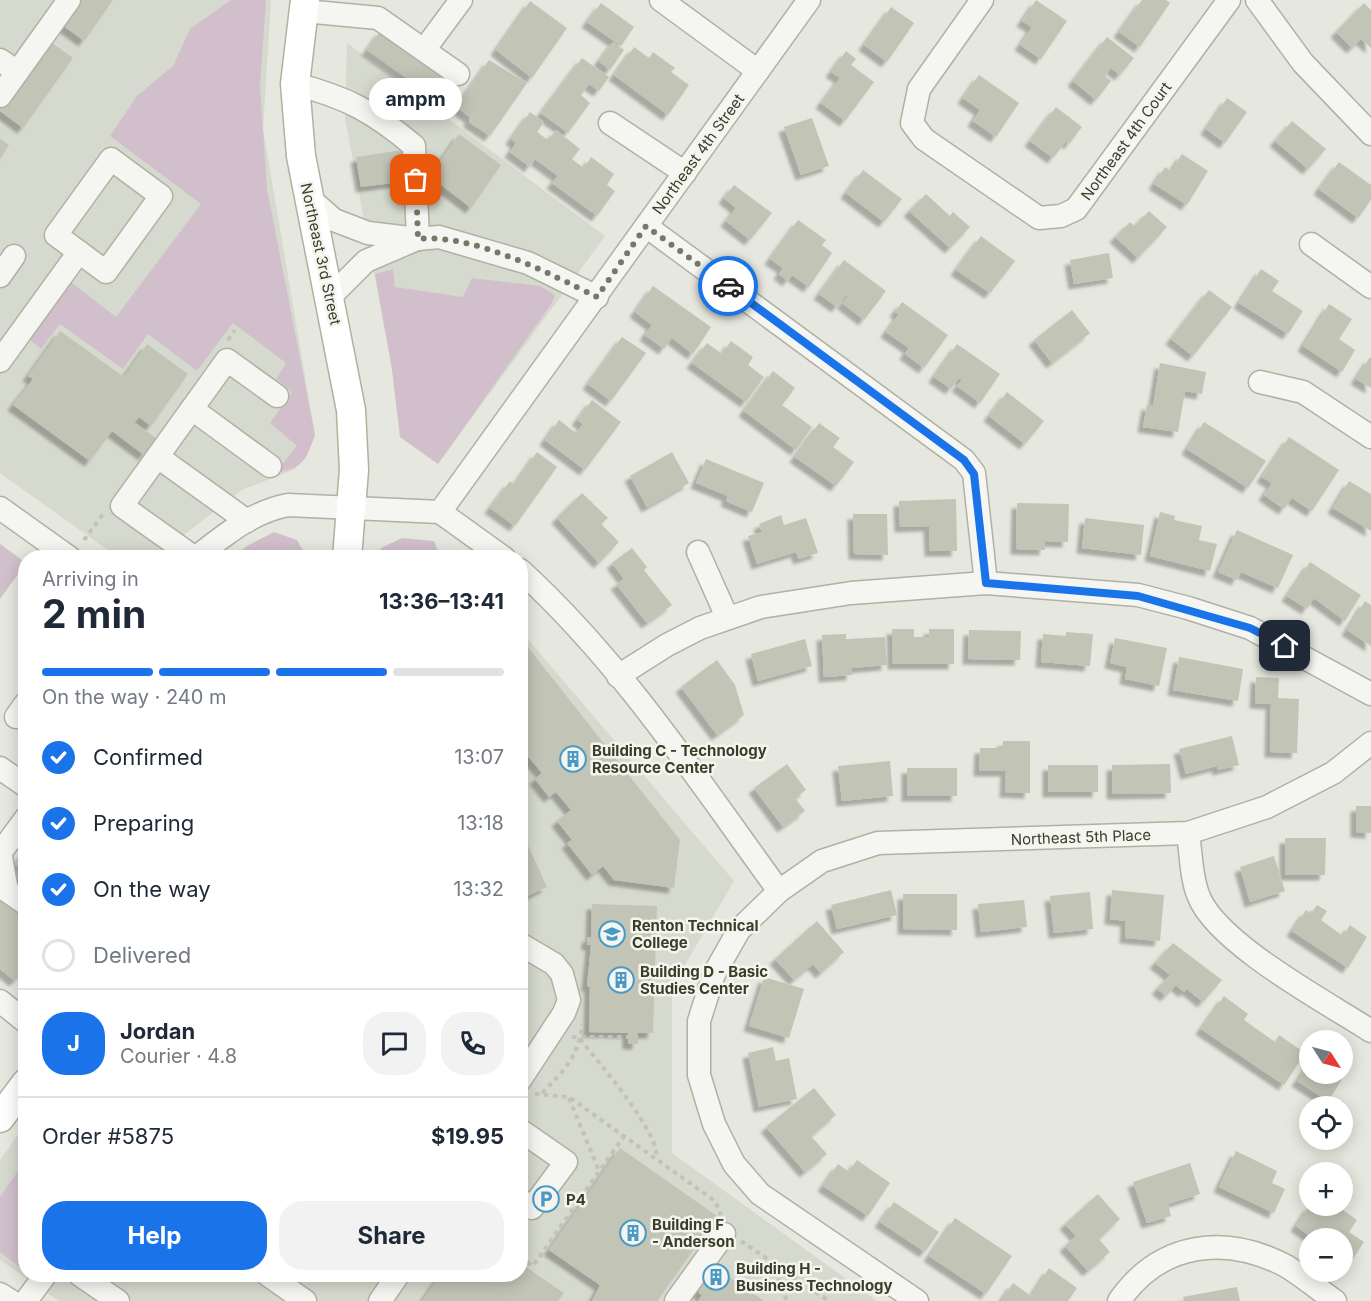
<!DOCTYPE html>
<meta charset="utf-8">
<style>
body{margin:0;font-family:Inter,sans-serif;background:#f2f2f3;color:#1f2937;height:100vh;display:flex;flex-direction:column;font-size:22px;white-space:nowrap}
*{box-sizing:border-box;margin:0}
p{font-size:20px;color:#747a83}
.icon{flex:none;width:33px;height:33px;fill:none;stroke:currentColor;stroke-width:2;stroke-linecap:round;stroke-linejoin:round}
.map{position:relative;flex:1;overflow:hidden}
.side{position:absolute;left:18px;top:550px;width:510px;height:732px;display:flex;flex-direction:column;background:#fff;border-radius:24px;box-shadow:0 3px 15px #0003}
.side>*{flex:none}
.needle{width:39px;rotate:126deg}
.fabs{position:absolute;left:1299px;top:1030px;display:grid;gap:12px}
.fabs a{display:grid;place-items:center;width:54px;height:54px;border-radius:50%;background:#fff;box-shadow:0 3px 15px #0003;font-size:30px}
.pin{position:absolute;display:grid;place-items:center;width:51px;height:51px;color:#fff;margin:-26px;border-radius:12px;box-shadow:0 3px 9px #0006}
.courier{position:absolute;display:grid;place-items:center;width:60px;height:60px;margin:-30px;border:4px solid #1a73e8;border-radius:50%;background:#fff;color:#222;box-shadow:0 2px 8px #0007}
.bubble{position:absolute;height:42px;border-radius:21px;background:#fff;box-shadow:0 3px 15px #0003;font-size:20px;font-weight:700;line-height:42px;text-align:center}
.head em{font-style:normal;font-weight:700}
.head div{display:flex;flex-direction:column-reverse}
.head{display:flex;align-items:center;justify-content:space-between;height:102px;padding:0 24px}
h1{font-size:39px;font-weight:700;line-height:45px}
.bar{display:grid;grid-template-columns:repeat(4,1fr);gap:9px 6px;align-content:center;height:72px;padding:0 24px}
.bar i{height:8px;border-radius:4px;background:#e0e1e3}
.bar .current{background:#1a73e8}
.bar p{grid-column:span 4}
.line{display:flex;align-items:center;gap:15px;padding:0 24px;border-top:2px solid #e0e1e3}
.line div{flex:1}
.round{display:grid;place-items:center;flex:none;width:63px;height:63px;border-radius:24px;background:#f2f2f3}
ol{padding:0 24px;list-style:none}
li{display:flex;align-items:center;gap:18px;height:66px}
li p{margin-inline-start:auto}
li .icon{padding:6px;border-radius:50%;background:#1a73e8;color:#fff;stroke-width:4}
li:last-child{color:#747a83}
li i{width:33px;height:33px;border:3px solid #e0e1e3;border-radius:50%}
.button{display:flex;gap:12px;margin-top:auto;padding:12px 24px}
.button a{flex:1;height:69px;border-radius:24px;background:#1a73e8;color:#fff;font-size:24px;font-weight:700;line-height:69px;text-align:center}
.button a+a{background:#f2f2f3;color:#1f2937}
.map>svg:first-child{display:block}
.built{fill:#d6d9cd}
.green{fill:#d1c0cc}
.building{fill:#c2c4b6;filter:url(#shadow)}
.lines{fill:none;stroke-linecap:round;stroke-linejoin:round}
.minor-casing{stroke:#afb1a4;stroke-width:25}
.major-casing{stroke:#b0b29e;stroke-width:31}
.path{stroke:#c1c2b9;stroke-width:4;stroke-dasharray:4.5 4.5;stroke-linecap:butt}
.minor{stroke:#f5f6f1;stroke-width:22}
.major{stroke:#fff;stroke-width:28}
.done{stroke:#767868;stroke-width:6;stroke-dasharray:0 10.8}
.route{stroke:#1a73e8;stroke-width:8}
.labels{text-anchor:middle;dominant-baseline:central;stroke-width:5;stroke-linejoin:round;paint-order:stroke}
.street-label{font-size:15px;fill:#3a3d28;stroke:#f4f5ee}
.poi-label{font-size:15px;font-weight:bold;fill:#3a3d28;stroke:#f4f5ee;text-anchor:start}
</style>
<div class="map">
<svg width="1371" height="1301" viewBox="0 0 1371 1301">
<defs>
<filter id="shadow"><feDropShadow dx="-5.5" dy="5.5" stdDeviation="1.5" flood-color="#0004"/></filter>
</defs>
<rect width="100%" height="100%" fill="#e6e7de"/>
<g class="built">
<polygon points="0,0 271,0 263,129 315,435 306,457 295,469 242,490 154,558 119,558 0,473"/>
<polygon points="347,43 605,236 438,464 400,437 392,369 345,118"/>
<polygon points="521,631 734,881 672,987 672,1153 877,1301 59,1301 0,1260 0,1160 25,1125 26,1275 520,1275"/>
</g>
<g class="green">
<path d="M 231,0 L 266,0 L 260,85 L 267,189 L 315,435 C 305,462 304,467 275,473 L 297,446 L 270,423 L 292,392 L 276,379 L 286,363 L 233,323 L 197,371 L 148,334 L 123,369 L 60,324 L 41,349 L 29,339 L 72,283 L 116,317 L 201,204 L 110,136 L 137,96 L 173,66 L 190,29 Z"/>
<polygon points="393,269 395,287 463,297 472,278 540,286 555,295 552,303 438,464 400,437 392,369 375,274"/>
<polygon points="274,532 297,540 307,558 232,558 247,546"/>
<polygon points="402,538 434,541 438,551 446,558 377,558 381,548"/>
<polygon points="0,544 26,563 0,599"/>
<polygon points="25,1161 25,1271 0,1252 0,1197"/>
</g>
<g class="building">
<polygon points="78,0 113,0 84,41 61,24"/>
<polygon points="1036,0 1067,21 1041,59 1020,45 1032,27 1022,21"/>
<polygon points="1142,0 1166,0 1170,3 1140,47 1119,32"/>
<polygon points="530,1 567,28 532,78 496,50"/>
<polygon points="601,3 634,27 621,46 587,22"/>
<polygon points="1364,3 1371,10 1371,48 1361,39 1352,48 1336,32"/>
<polygon points="891,7 914,23 887,62 864,45"/>
<polygon points="381,30 453,81 439,101 367,50"/>
<polygon points="1107,37 1134,58 1120,75 1111,68 1105,76 1111,81 1096,100 1073,81"/>
<polygon points="48,40 73,58 23,128 0,111 0,108"/>
<polygon points="613,42 624,50 610,70 599,61"/>
<polygon points="634,47 649,58 653,52 675,68 671,72 689,85 668,115 614,75"/>
<polygon points="846,51 856,59 851,65 874,82 845,121 821,103 840,78 831,72"/>
<polygon points="582,58 609,77 599,91 589,84 581,95 590,103 568,133 541,113"/>
<polygon points="489,60 527,83 490,136 469,122 470,117 456,107"/>
<polygon points="979,75 1019,103 996,137 973,121 980,110 963,98"/>
<polygon points="1227,98 1247,112 1225,143 1206,129"/>
<polygon points="1056,107 1082,127 1069,144 1066,141 1053,158 1030,141"/>
<polygon points="530,112 544,122 537,132 548,140 556,130 580,149 572,159 584,168 591,157 614,174 607,185 615,191 597,216 552,183 558,176 535,159 530,167 510,152 516,143 511,139"/>
<polygon points="812,118 829,166 801,175 784,127"/>
<polygon points="1292,121 1326,149 1308,169 1275,141"/>
<polygon points="459,134 501,165 471,208 440,184 436,167"/>
<polygon points="0,139 9,145 0,159"/>
<polygon points="409,149 414,180 361,187 356,157"/>
<polygon points="1182,154 1208,171 1187,205 1154,184 1165,167 1171,171"/>
<polygon points="1339,162 1371,185 1371,200 1358,218 1319,189"/>
<polygon points="863,170 902,199 884,222 846,193"/>
<polygon points="734,185 772,213 750,240 726,221 736,208 724,198"/>
<polygon points="926,194 950,216 953,212 970,227 950,248 909,211"/>
<polygon points="1149,211 1167,227 1138,258 1115,237 1130,222 1134,226"/>
<polygon points="798,220 826,240 822,245 832,253 809,287 792,275 788,281 779,274 783,268 770,259"/>
<polygon points="981,236 1015,261 990,293 956,270"/>
<polygon points="1109,253 1113,278 1074,284 1070,260"/>
<polygon points="844,260 886,291 864,320 842,303 848,296 846,295 837,307 819,294"/>
<polygon points="1261,269 1279,281 1272,291 1303,311 1288,334 1239,303"/>
<polygon points="653,286 711,327 693,354 672,338 664,349 645,335 652,325 635,312"/>
<polygon points="1209,290 1232,307 1193,356 1171,339"/>
<polygon points="902,302 948,335 924,368 905,354 909,348 886,332 899,314 895,312"/>
<polygon points="1329,304 1352,319 1339,339 1355,350 1342,372 1303,346"/>
<polygon points="1072,310 1090,333 1052,363 1034,340"/>
<polygon points="60,331 124,377 147,344 188,374 151,426 139,417 134,423 156,438 144,455 112,431 90,461 13,405 33,379 28,376"/>
<polygon points="622,337 646,353 611,401 588,384"/>
<polygon points="731,341 753,357 748,365 764,377 746,402 692,363 707,343 722,354"/>
<polygon points="957,344 1000,374 980,403 957,386 962,380 959,378 951,389 934,377"/>
<polygon points="1370,357 1371,358 1371,388 1356,379"/>
<polygon points="1160,363 1206,372 1202,394 1185,391 1178,432 1143,427 1147,404 1153,406"/>
<polygon points="773,371 795,388 782,405 812,427 796,450 744,411"/>
<polygon points="1007,392 1044,421 1025,444 989,416"/>
<polygon points="592,400 621,422 585,470 545,440 559,420 576,433 583,424 577,420"/>
<polygon points="1204,422 1266,461 1248,488 1187,449"/>
<polygon points="819,423 840,438 833,447 854,462 836,486 795,457"/>
<polygon points="1289,437 1339,470 1312,511 1292,498 1284,509 1264,495 1272,483 1262,477"/>
<polygon points="537,452 557,467 515,526 490,508 510,481 514,485"/>
<polygon points="672,452 689,483 647,507 630,476"/>
<polygon points="706,459 764,483 752,512 726,501 728,496 696,483"/>
<polygon points="1349,481 1371,494 1371,531 1333,508"/>
<polygon points="582,493 608,518 601,524 619,542 599,563 557,518"/>
<polygon points="956,499 957,551 930,551 929,526 900,527 899,501"/>
<polygon points="1017,503 1069,504 1068,542 1045,541 1045,550 1016,549"/>
<polygon points="1160,512 1175,516 1174,520 1202,526 1199,540 1217,544 1210,571 1150,556"/>
<polygon points="853,514 887,514 888,555 854,554"/>
<polygon points="781,515 784,525 806,518 818,553 799,559 796,552 757,564 748,536 762,532 759,524"/>
<polygon points="1085,518 1144,525 1141,555 1082,548"/>
<polygon points="1237,530 1293,555 1278,588 1241,572 1237,580 1218,572"/>
<polygon points="632,548 647,567 644,570 672,605 647,623 616,584 624,579 612,563"/>
<polygon points="1310,562 1361,595 1345,621 1314,598 1307,609 1287,596"/>
<polygon points="1365,601 1371,605 1371,646 1347,630"/>
<polygon points="892,629 914,629 914,637 929,637 929,629 954,629 954,664 893,664"/>
<polygon points="969,630 1021,631 1020,660 968,659"/>
<polygon points="1066,632 1093,634 1090,666 1041,662 1043,634 1066,636"/>
<polygon points="846,634 846,639 885,637 887,665 852,668 852,675 824,677 822,635"/>
<polygon points="520,637 680,840 674,888 614,880 603,866 592,875 567,843 572,840 557,821 571,810 556,792 549,797 535,779 542,773 520,747"/>
<polygon points="1115,638 1167,648 1159,686 1125,679 1127,667 1110,663"/>
<polygon points="805,639 812,666 758,681 751,654"/>
<polygon points="1179,657 1243,669 1238,701 1173,690"/>
<polygon points="717,660 735,685 744,715 717,735 681,687"/>
<polygon points="1256,677 1279,678 1278,698 1299,699 1297,753 1270,752 1271,704 1255,703"/>
<polygon points="1232,736 1239,765 1218,770 1217,766 1186,774 1179,749"/>
<polygon points="1003,741 1030,741 1030,793 1005,792 1006,771 979,771 980,748 1002,748"/>
<polygon points="890,761 893,796 842,801 838,766"/>
<polygon points="787,764 806,790 795,798 805,811 783,827 754,788"/>
<polygon points="1170,764 1171,793 1112,794 1112,765"/>
<rect x="1048" y="765" width="50" height="27"/>
<rect x="907" y="768" width="50" height="28"/>
<polygon points="1356,806 1371,806 1371,833 1356,832"/>
<polygon points="520,828 547,887 520,900"/>
<polygon points="1285,838 1326,838 1325,875 1285,875"/>
<polygon points="26,849 26,889 14,881 22,869 15,864"/>
<polygon points="1274,856 1285,891 1250,902 1240,867"/>
<polygon points="891,890 897,915 837,929 831,905"/>
<polygon points="1112,890 1164,895 1160,941 1125,938 1126,921 1110,919"/>
<polygon points="1090,892 1093,929 1054,933 1050,896"/>
<polygon points="903,894 957,894 957,930 903,929"/>
<polygon points="0,896 26,918 26,969 15,981 0,969"/>
<polygon points="1024,900 1027,927 981,932 978,904"/>
<polygon points="592,904 657,906 653,1033 638,1033 638,1044 628,1044 628,1033 589,1032 590,987 587,986 591,945 587,945 587,937 591,937"/>
<polygon points="1317,905 1327,911 1321,920 1343,936 1350,925 1367,937 1348,968 1292,931 1306,910 1311,914"/>
<polygon points="817,921 844,952 821,973 813,964 794,980 775,959"/>
<polygon points="1173,943 1222,980 1203,1002 1187,989 1184,992 1176,985 1166,996 1157,989 1170,975 1155,963"/>
<polygon points="764,977 804,989 789,1038 749,1026"/>
<polygon points="1224,996 1248,1014 1244,1020 1275,1042 1279,1035 1305,1053 1284,1085 1201,1029"/>
<polygon points="773,1047 776,1061 789,1058 797,1099 759,1107 748,1053"/>
<polygon points="1310,1062 1310,1074 1342,1074 1342,1070 1346,1073 1328,1101 1297,1081"/>
<polygon points="814,1088 836,1115 811,1136 827,1154 805,1172 766,1127"/>
<polygon points="620,1148 717,1216 657,1301 592,1301 600,1285 549,1250"/>
<polygon points="1236,1151 1277,1171 1272,1183 1285,1189 1274,1213 1219,1187"/>
<polygon points="857,1160 890,1183 868,1216 823,1186 838,1164 849,1172"/>
<polygon points="1190,1163 1200,1194 1168,1204 1171,1216 1147,1223 1133,1182"/>
<polygon points="1098,1194 1120,1219 1099,1239 1110,1252 1088,1271 1065,1246 1076,1236 1065,1224"/>
<polygon points="894,1202 939,1232 925,1252 880,1222"/>
<polygon points="1309,1206 1337,1206 1357,1220 1349,1232 1364,1242 1350,1263 1342,1258 1342,1239 1314,1239 1296,1226"/>
<polygon points="955,1218 1012,1256 986,1294 929,1256"/>
<polygon points="520,1263 564,1293 558,1301 422,1301 440,1275 520,1275"/>
<polygon points="711,1264 764,1301 698,1301 702,1295 694,1289"/>
<polygon points="1049,1268 1077,1288 1068,1301 1001,1301 1013,1283 1031,1296"/>
<polygon points="1237,1287 1240,1301 1184,1301 1183,1297"/>
</g>
<g class="lines">
<g class="minor-casing">
<g id="minor">
<polyline points="661,0 758,71"/>
<polyline points="982,0 919,89 912,123 924,139 1039,218 1061,216 1076,209 1229,0"/>
<polyline points="1257,0 1303,63 1371,134"/>
<polyline points="304,11 378,18 458,74"/>
<polyline points="424,50 461,0"/>
<polyline points="0,60 17,72"/>
<path d="M 295,84 C 346,97 374,112 414,146 L 418,239"/>
<polyline points="0,96 69,0"/>
<polyline points="610,123 685,173"/>
<polygon points="111,159 161,196 106,272 56,235"/>
<polyline points="309,198 334,220 368,233 418,239 439,237 528,263 597,297"/>
<polyline points="646,226 964,460 974,473 986,583"/>
<polyline points="1311,244 1371,287"/>
<polyline points="0,276 14,256"/>
<polyline points="330,297 366,261 417,239"/>
<polyline points="0,361 79,252"/>
<polyline points="1260,382 1303,392 1371,437"/>
<polyline points="192,409 270,466"/>
<polyline points="158,457 247,521"/>
<polyline points="0,508 70,558"/>
<polyline points="440,512 809,0"/>
<polyline points="698,552 727,617"/>
<path d="M 195,558 C 224,536 251,512 288,505 L 440,512 L 504,558"/>
<polyline points="195,558 122,506 227,360 277,396"/>
<path d="M 520,570 C 622,663 698,780 779,891"/>
<polyline points="618,676 667,645 700,628 761,607 851,593 986,583 1138,595 1188,608 1250,628 1371,694"/>
<polyline points="16,717 26,703"/>
<polyline points="0,768 26,786"/>
<path d="M 1188,833 C 1191,853 1191,879 1199,897 C 1218,944 1326,1002 1371,1031"/>
<polyline points="0,851 7,891 26,904"/>
<polyline points="1,852 26,818"/>
<polyline points="520,944 554,964 562,974 569,1000 564,1013 520,1080"/>
<polyline points="0,1001 26,1022"/>
<polyline points="520,1130 566,1162 532,1208 520,1200"/>
<polyline points="80,1275 118,1301"/>
<polyline points="268,1275 305,1301"/>
<polyline points="0,1294 11,1301"/>
<polyline points="26,1301 45,1275"/>
<polyline points="380,1301 398,1275"/>
<polyline points="676,1301 724,1234"/>
<polyline points="917,1301 760,1194 734,1164 714,1124 699,1075 699,1021 714,974 739,930 779,891 822,861 878,843 1188,833 1267,807 1333,773 1371,743"/>
<path d="M 1119,1301 C 1160,1242 1225,1234 1286,1266 C 1303,1276 1319,1290 1335,1301"/>
</g>
</g>
<g class="major-casing">
<g id="major">
<polyline points="305,0 295,84 301,156 351,410 354,470 347,558"/>
<polyline points="0,1118 26,1083"/>
</g>
</g>
<g class="path">
<polyline points="228,340 235,330"/>
<polyline points="84,540 103,514"/>
<polyline points="572,1037 628,1037"/>
<path d="M 580,1039 C 597,1061 662,1134 656,1159"/>
<path d="M 542,1093 C 563,1072 580,1055 582,1024"/>
<polyline points="535,1094 569,1097 715,1201 721,1215"/>
<polyline points="569,1098 599,1171"/>
<polyline points="741,1241 829,1301"/>
<polyline points="520,1257 533,1266 624,1136"/>
<polyline points="772,1262 787,1301"/>
</g>
<use href="#minor" class="minor"/>
<use href="#major" class="major"/>
</g>
<g class="lines">
<path class="done" d="M 416,180 L 418,239 C 472,233 548,273 597,297 L 646,226 L 728,286"/>
<polyline class="route" points="728,286 964,460 974,474 986,583 1138,596 1250,628 1285,646"/>
</g>
<defs>
<g id="building-ring" transform="scale(1.35)"><circle r="9.5" fill="#f4f5ee" stroke="#4899c7" stroke-width="1.5"/><path d="M-4-6H4V6H1V3H-1V6H-4ZM-2.5-4.3h1.7v1.8h-1.7ZM.8-4.3h1.7v1.8H.8ZM-2.5-1h1.7V.8h-1.7ZM.8-1h1.7V.8H.8Z" fill="#4899c7"/></g>
<g id="university-ring" transform="scale(1.35)"><circle r="9.5" fill="#f4f5ee" stroke="#4899c7" stroke-width="1.5"/><path d="M0-5L7-2L0 1L-7-2ZM-4 1L0 2.5L4 1V4Q0 6-4 4Z" fill="#4899c7"/></g>
<g id="parking-ring" transform="scale(1.35)"><circle r="9.5" fill="#f4f5ee" stroke="#4899c7" stroke-width="1.5"/><path d="M-3.5-5.5H1a3.5 3.5 0 0 1 0 7H-1V5.5H-3.5ZM-1-3.4V-.6H.8a1.4 1.4 0 0 0 0-2.8Z" fill="#4899c7"/></g>
</defs>
<g fill-rule="evenodd">
<use href="#building-ring" x="573" y="759"/>
<use href="#university-ring" x="612" y="934"/>
<use href="#building-ring" x="621" y="980"/>
<use href="#parking-ring" x="546" y="1199"/>
<use href="#building-ring" x="633" y="1233"/>
<use href="#building-ring" x="716" y="1277"/>
</g>
<g class="labels">
<g class="street-label">
<text transform="translate(1126 141) rotate(-54)">Northeast 4th Court</text>
<text transform="translate(698 154) rotate(-54)">Northeast 4th Street</text>
<text transform="translate(321 254) rotate(78)">Northeast 3rd Street</text>
<text transform="translate(1081 837) rotate(-2)">Northeast 5th Place</text>
</g>
<g class="poi-label">
<text x="592" y="750">Building C - Technology<tspan x="592" dy="17">Resource Center</tspan></text>
<text x="632" y="925">Renton Technical<tspan x="632" dy="17">College</tspan></text>
<text x="640" y="971">Building D - Basic<tspan x="640" dy="17">Studies Center</tspan></text>
<text x="566" y="1199">P4</text>
<text x="652" y="1224">Building F<tspan x="652" dy="17">- Anderson</tspan></text>
<text x="736" y="1268">Building H -<tspan x="736" dy="17">Business Technology</tspan></text>
</g>
</g>
</svg>
<div class="fabs">
<a><svg class="needle" viewBox="-14 -14 28 28"><path d="M0-13l5 13h-10z" fill="#e53935"/><path d="M0 13l5-13h-10z" fill="#747a83"/></svg></a>
<a><svg class="icon" aria-label="locate" viewBox="0 0 24 24"><circle cx="12" cy="12" r="6"/><path d="M12 2v4M12 18v4M2 12h4M18 12h4"/></svg></a>
<a>+</a>
<a>−</a>
</div>
<div class="pin" style="left:416px;top:180px;background:#ea580c"><svg class="icon" aria-label="bag" viewBox="0 0 24 24"><path d="M5 8h14l-1 12H6zM9 8a3 3 0 0 1 6 0"/></svg></div>
<div class="pin" style="left:1285px;top:646px;background:#1f2937"><svg class="icon" aria-label="home" viewBox="0 0 24 24"><path d="M3 11l9-7 9 7M6 9v11h12V9"/></svg></div>
<div class="courier" style="left:728px;top:286px"><svg class="icon" aria-label="car" viewBox="0 0 24 24"><path d="M5 17H2v-5l4-1 3-4h7l3 4 3 1v5h-3M9 17h6M6 11h13"/><circle cx="7" cy="17" r="2"/><circle cx="17" cy="17" r="2"/></svg></div>
<div class="bubble" style="left:369px;top:78px;width:93px">ampm</div>
<section class="side">
<div class="head"><div><h1>2 min</h1><p>Arriving in</p></div><em>13:36–13:41</em></div>
<div class="bar"><i class="current"></i><i class="current"></i><i class="current"></i><i></i><p>On the way · 240 m</p></div>
<ol>
<li><svg class="icon" aria-label="check" viewBox="0 0 24 24"><path d="M5 12l5 5 9-10"/></svg>Confirmed<p>13:07</p></li>
<li><svg class="icon" aria-label="check" viewBox="0 0 24 24"><path d="M5 12l5 5 9-10"/></svg>Preparing<p>13:18</p></li>
<li><svg class="icon" aria-label="check" viewBox="0 0 24 24"><path d="M5 12l5 5 9-10"/></svg>On the way<p>13:32</p></li>
<li><i></i>Delivered</li>
</ol>
<div class="line" style="height:108px"><b class="round" style="background:#1a73e8;color:#fff">J</b><div><b>Jordan</b><p>Courier · 4.8</p></div><a class="round"><svg class="icon" aria-label="chat" viewBox="0 0 24 24"><path d="M4 5h16v11H9l-5 4z"/></svg></a><a class="round"><svg class="icon" aria-label="phone" viewBox="0 0 24 24"><path d="M5 4h4l2 5-3 2q2 4 5 5l2-3 5 2v4C11 20 4 13 5 4z"/></svg></a></div>
<div class="line" style="height:78px"><div>Order #5875</div><b>$19.95</b></div>
<div class="button"><a>Help</a><a>Share</a></div>
</section>
</div>
